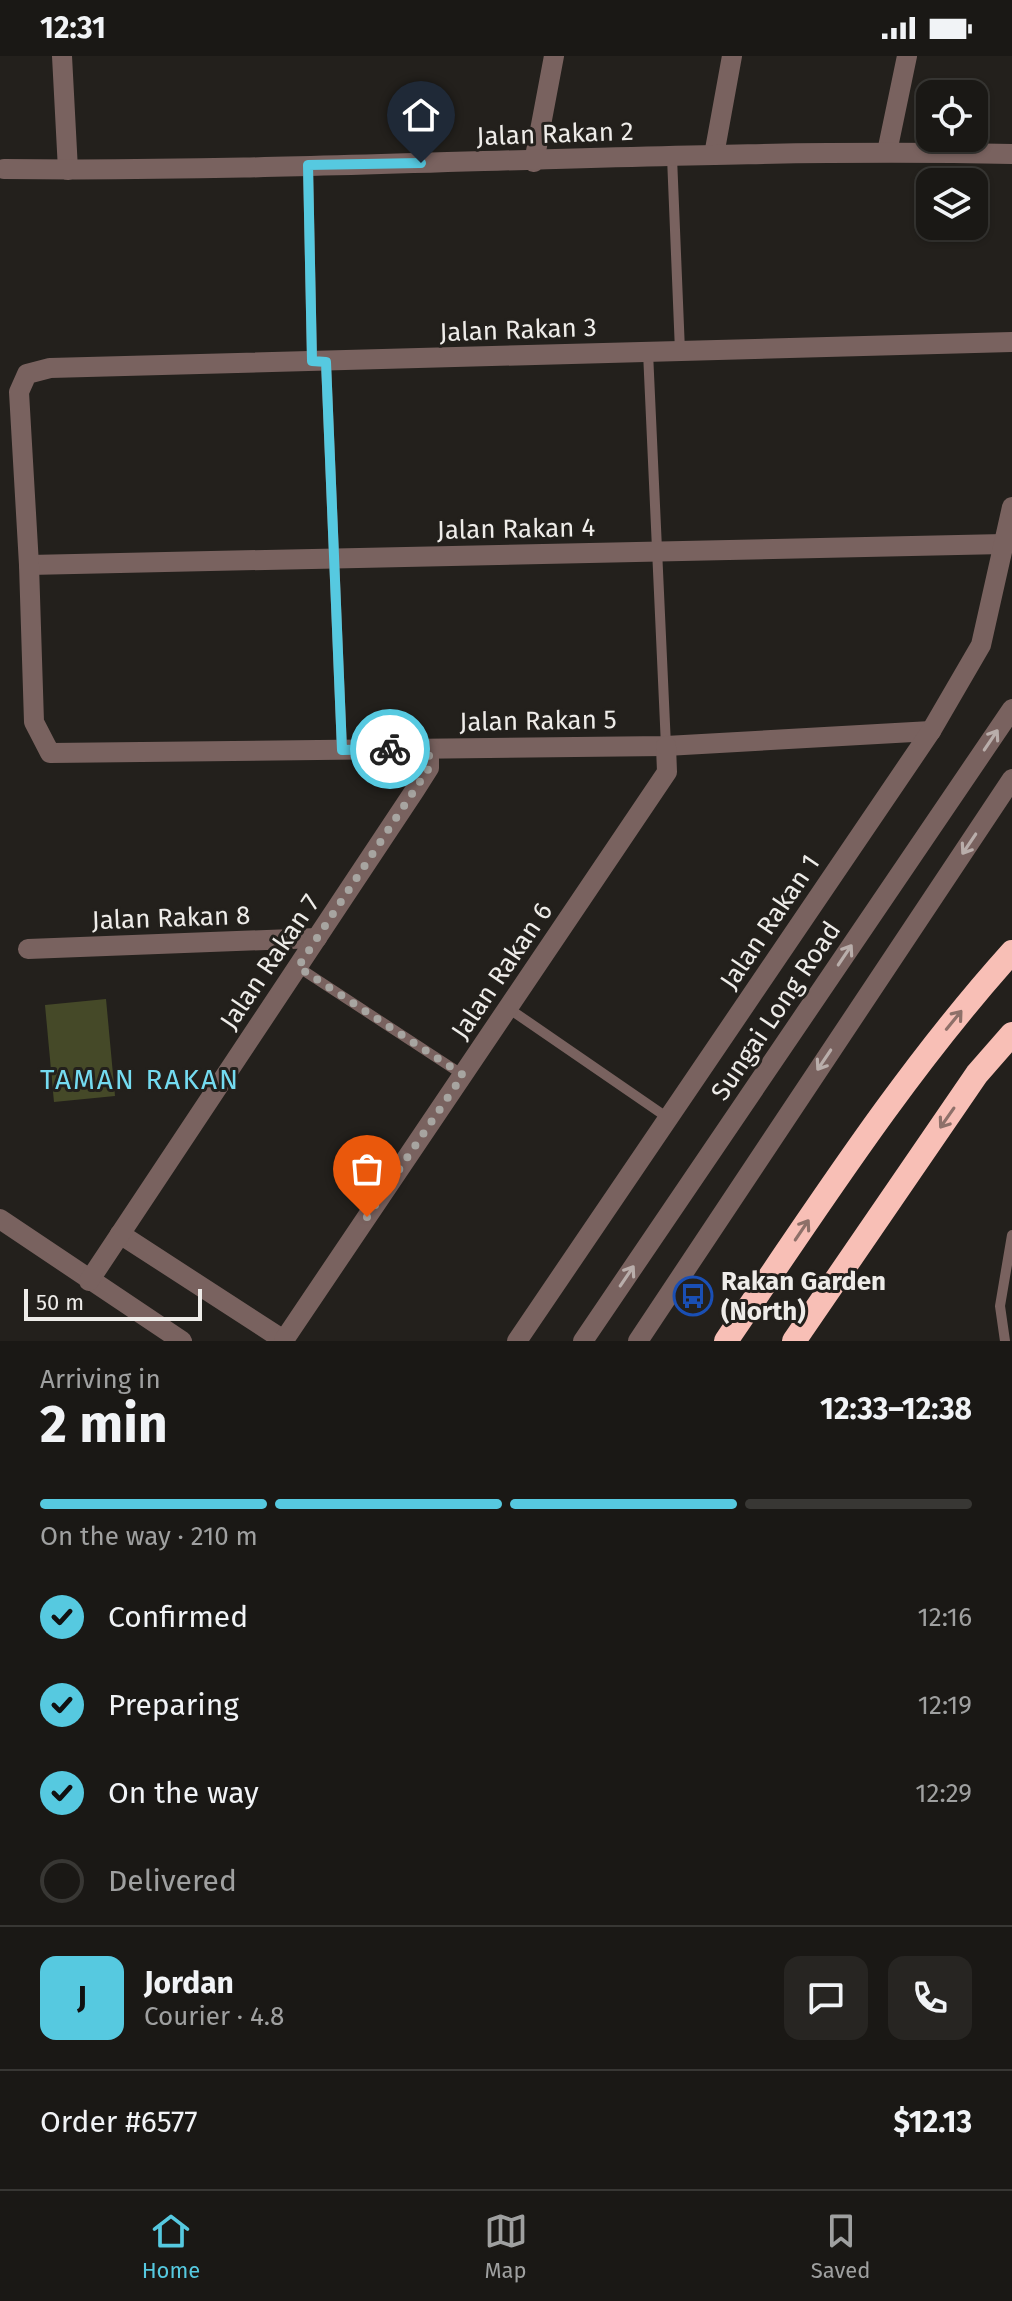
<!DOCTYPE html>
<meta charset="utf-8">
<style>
body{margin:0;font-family:"Fira Sans",sans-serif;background:#272522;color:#f1f3f6;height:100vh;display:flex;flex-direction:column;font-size:30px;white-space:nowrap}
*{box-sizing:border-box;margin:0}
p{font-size:26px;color:#9fa0a0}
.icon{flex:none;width:44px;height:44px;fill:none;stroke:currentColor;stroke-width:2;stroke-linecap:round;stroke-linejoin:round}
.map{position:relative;height:1285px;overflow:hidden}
.panel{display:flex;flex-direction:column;background:#1a1815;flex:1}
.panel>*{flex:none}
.controls{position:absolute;left:916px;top:24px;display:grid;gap:16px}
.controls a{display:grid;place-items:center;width:72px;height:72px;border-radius:16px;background:#1a1815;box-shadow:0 2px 6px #0004,0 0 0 2px #383734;font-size:40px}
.scale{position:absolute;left:24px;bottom:20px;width:178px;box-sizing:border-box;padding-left:8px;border:4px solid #eeece9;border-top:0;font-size:22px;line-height:28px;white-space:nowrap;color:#eeece9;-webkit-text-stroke:6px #23201c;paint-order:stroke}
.pin{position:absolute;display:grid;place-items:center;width:68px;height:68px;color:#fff;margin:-82px -34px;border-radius:50% 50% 50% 0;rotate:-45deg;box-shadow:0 0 8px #0007}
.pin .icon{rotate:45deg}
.courier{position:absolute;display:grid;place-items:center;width:80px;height:80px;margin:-40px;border:6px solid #56c9e0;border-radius:50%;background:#fff;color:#222;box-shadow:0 2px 10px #0007}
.head em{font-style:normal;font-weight:700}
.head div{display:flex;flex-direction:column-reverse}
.head{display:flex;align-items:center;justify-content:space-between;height:136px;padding:0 40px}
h1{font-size:52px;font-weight:700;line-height:60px}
.bar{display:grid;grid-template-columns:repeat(4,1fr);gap:12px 8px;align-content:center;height:96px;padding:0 40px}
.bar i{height:10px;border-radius:6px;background:#383734}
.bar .current{background:#56c9e0}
.bar p{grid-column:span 4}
.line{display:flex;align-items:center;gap:20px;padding:0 40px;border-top:2px solid #383734}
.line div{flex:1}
.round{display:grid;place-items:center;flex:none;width:84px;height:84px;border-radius:16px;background:#272522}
ol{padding:0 40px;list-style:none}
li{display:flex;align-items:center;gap:24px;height:88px}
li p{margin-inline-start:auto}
li .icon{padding:8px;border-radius:50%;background:#56c9e0;color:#111;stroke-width:4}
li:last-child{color:#9fa0a0}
li i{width:44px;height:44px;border:4px solid #383734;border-radius:50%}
.status{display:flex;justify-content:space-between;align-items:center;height:56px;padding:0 40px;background:#1a1815;direction:ltr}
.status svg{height:22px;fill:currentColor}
.tabs{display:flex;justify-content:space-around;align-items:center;height:112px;border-top:2px solid #383734;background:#1a1815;font-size:22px;color:#9fa0a0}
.tabs a{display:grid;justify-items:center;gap:4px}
.tabs .current{color:#56c9e0}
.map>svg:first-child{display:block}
.pitch{fill:#454928}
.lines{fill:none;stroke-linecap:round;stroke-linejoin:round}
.service{stroke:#79625f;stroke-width:10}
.minor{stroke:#79625f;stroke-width:20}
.tertiary{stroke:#79625f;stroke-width:20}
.motorway{stroke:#f8bfb6;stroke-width:24}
.oneway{stroke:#b9aeab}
.oneway2{stroke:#8e7069}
.done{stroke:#a7a5a1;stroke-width:8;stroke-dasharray:0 14.4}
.route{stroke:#56c9e0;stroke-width:10}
.labels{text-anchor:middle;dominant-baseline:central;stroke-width:6;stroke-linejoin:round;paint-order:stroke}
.street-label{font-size:26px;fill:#eeece9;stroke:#23201c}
.poi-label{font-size:26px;font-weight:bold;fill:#eeece9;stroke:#23201c;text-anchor:start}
.neighbourhood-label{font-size:28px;letter-spacing:2px;fill:#74dbf0;stroke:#23201c}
</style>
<div class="status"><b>12:31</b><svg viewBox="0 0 49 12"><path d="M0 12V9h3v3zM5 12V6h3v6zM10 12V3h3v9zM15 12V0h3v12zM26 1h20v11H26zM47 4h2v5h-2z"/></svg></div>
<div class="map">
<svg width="1012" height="1285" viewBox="0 0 1012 1285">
<rect width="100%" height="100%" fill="#23201c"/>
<polygon class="pitch" points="106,943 115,1040 54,1046 45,949"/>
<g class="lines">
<g class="service">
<polyline points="672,101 680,295"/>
<polyline points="308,109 312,305"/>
<polyline points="648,296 666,690"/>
<polyline points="326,306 342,694"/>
<polyline points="298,911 463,1019"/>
<polyline points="508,952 668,1062"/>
<polyline points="1005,1285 1000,1250 1012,1179"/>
</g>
<g class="minor">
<polyline points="62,0 68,114"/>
<polyline points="887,96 907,0"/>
<polyline points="714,99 732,0"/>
<polyline points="534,106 554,0"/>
<path d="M 4,113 C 340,117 676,91 1012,98"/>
<polyline points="29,509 1004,488"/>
<polyline points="931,675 666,690 50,697 34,666 29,509 19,336 27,318 50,312 1012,286"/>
<polyline points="28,893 317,882"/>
<polyline points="0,1163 182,1285"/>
<polyline points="120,1178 285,1285"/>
<polyline points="89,1225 415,734 429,712 429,693"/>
<polyline points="284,1284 667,716 666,690"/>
<polyline points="517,1285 931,675 981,589 1012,451"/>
</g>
<g class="tertiary">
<polyline points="583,1285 1012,653"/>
<polyline points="638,1285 1012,723"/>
</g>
<g class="motorway">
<path d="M 726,1285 C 817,1152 904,1016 1012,896"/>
<polyline points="794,1285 977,1018 1012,978"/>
</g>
</g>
<defs><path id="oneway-shaft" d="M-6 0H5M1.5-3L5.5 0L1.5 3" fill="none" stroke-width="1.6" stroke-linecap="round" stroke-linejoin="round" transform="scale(2)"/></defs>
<g class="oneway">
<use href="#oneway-shaft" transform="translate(991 684) rotate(-56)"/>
<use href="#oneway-shaft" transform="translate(969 788) rotate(124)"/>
<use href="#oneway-shaft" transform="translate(845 899) rotate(-56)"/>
<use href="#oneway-shaft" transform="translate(824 1004) rotate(124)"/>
<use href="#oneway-shaft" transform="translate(627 1220) rotate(-56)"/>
</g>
<g class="oneway2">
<use href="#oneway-shaft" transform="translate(954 964) rotate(-51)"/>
<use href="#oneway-shaft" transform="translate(947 1062) rotate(125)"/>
<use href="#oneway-shaft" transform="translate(802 1174) rotate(-56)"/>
</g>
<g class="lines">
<polyline class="done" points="367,1161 463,1019 298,911 429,712 429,693 390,693"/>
<polyline class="route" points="390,693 342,694 326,306 312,305 308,109 421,107"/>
</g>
<defs>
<g id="bus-ring" transform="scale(2)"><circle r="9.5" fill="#23201c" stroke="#1a4fb4" stroke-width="1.5"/><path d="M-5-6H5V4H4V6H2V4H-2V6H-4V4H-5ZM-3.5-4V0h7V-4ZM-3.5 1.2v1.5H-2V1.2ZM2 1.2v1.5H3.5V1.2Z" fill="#1a4fb4"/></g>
</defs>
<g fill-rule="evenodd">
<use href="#bus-ring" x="693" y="1240"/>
</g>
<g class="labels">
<g class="street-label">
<text transform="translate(555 78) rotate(-2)">Jalan Rakan 2</text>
<text transform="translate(518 274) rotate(-2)">Jalan Rakan 3</text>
<text transform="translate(516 473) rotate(-1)">Jalan Rakan 4</text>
<text transform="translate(538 665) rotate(-1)">Jalan Rakan 5</text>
<text transform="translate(171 862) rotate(-2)">Jalan Rakan 8</text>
<text transform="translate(770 866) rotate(-56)">Jalan Rakan 1</text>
<text transform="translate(270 906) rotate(-56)">Jalan Rakan 7</text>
<text transform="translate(502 915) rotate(-56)">Jalan Rakan 6</text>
<text transform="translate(776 955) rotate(-56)">Sungai Long Road</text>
</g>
<g class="poi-label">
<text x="721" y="1225">Rakan Garden<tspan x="721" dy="30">(North)</tspan></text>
</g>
<g class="neighbourhood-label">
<text x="140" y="1023">TAMAN RAKAN</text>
</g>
</g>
</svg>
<div class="controls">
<a><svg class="icon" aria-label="locate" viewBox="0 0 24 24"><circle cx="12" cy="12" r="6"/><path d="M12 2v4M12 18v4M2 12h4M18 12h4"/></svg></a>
<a><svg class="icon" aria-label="layers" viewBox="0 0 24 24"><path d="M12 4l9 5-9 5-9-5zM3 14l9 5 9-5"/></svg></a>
</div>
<div class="scale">50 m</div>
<div class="pin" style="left:367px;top:1161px;background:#ea580c"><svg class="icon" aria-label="bag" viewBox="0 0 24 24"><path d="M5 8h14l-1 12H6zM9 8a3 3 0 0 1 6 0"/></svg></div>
<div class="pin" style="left:421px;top:107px;background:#1f2937"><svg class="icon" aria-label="home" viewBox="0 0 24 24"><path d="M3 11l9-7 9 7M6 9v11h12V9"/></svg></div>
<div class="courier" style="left:390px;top:693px"><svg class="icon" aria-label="bike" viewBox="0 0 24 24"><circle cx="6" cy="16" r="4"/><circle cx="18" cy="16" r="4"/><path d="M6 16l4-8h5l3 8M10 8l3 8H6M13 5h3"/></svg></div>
</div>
<section class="panel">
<div class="head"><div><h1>2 min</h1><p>Arriving in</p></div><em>12:33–12:38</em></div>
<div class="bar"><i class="current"></i><i class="current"></i><i class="current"></i><i></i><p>On the way · 210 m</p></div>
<ol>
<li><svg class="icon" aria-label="check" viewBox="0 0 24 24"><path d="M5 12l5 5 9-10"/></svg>Confirmed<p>12:16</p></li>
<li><svg class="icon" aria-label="check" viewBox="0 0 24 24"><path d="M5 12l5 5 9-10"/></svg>Preparing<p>12:19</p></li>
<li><svg class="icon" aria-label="check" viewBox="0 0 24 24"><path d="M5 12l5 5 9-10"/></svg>On the way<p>12:29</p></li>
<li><i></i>Delivered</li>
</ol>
<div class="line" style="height:144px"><b class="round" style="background:#56c9e0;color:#111">J</b><div><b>Jordan</b><p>Courier · 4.8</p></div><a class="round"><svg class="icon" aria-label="chat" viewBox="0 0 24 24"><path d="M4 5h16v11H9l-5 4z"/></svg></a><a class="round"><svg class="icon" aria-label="phone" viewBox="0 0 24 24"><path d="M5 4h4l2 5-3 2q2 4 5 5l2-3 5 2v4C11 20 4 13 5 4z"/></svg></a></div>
<div class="line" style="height:104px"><div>Order #6577</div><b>$12.13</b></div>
</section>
<nav class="tabs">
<a class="current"><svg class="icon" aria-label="home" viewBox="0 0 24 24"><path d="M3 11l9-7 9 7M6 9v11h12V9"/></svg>Home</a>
<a><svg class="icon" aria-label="map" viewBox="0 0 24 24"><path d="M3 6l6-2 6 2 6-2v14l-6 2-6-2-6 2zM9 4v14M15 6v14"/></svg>Map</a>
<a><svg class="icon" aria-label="saved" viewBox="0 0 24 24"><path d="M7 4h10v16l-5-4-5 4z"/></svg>Saved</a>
</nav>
